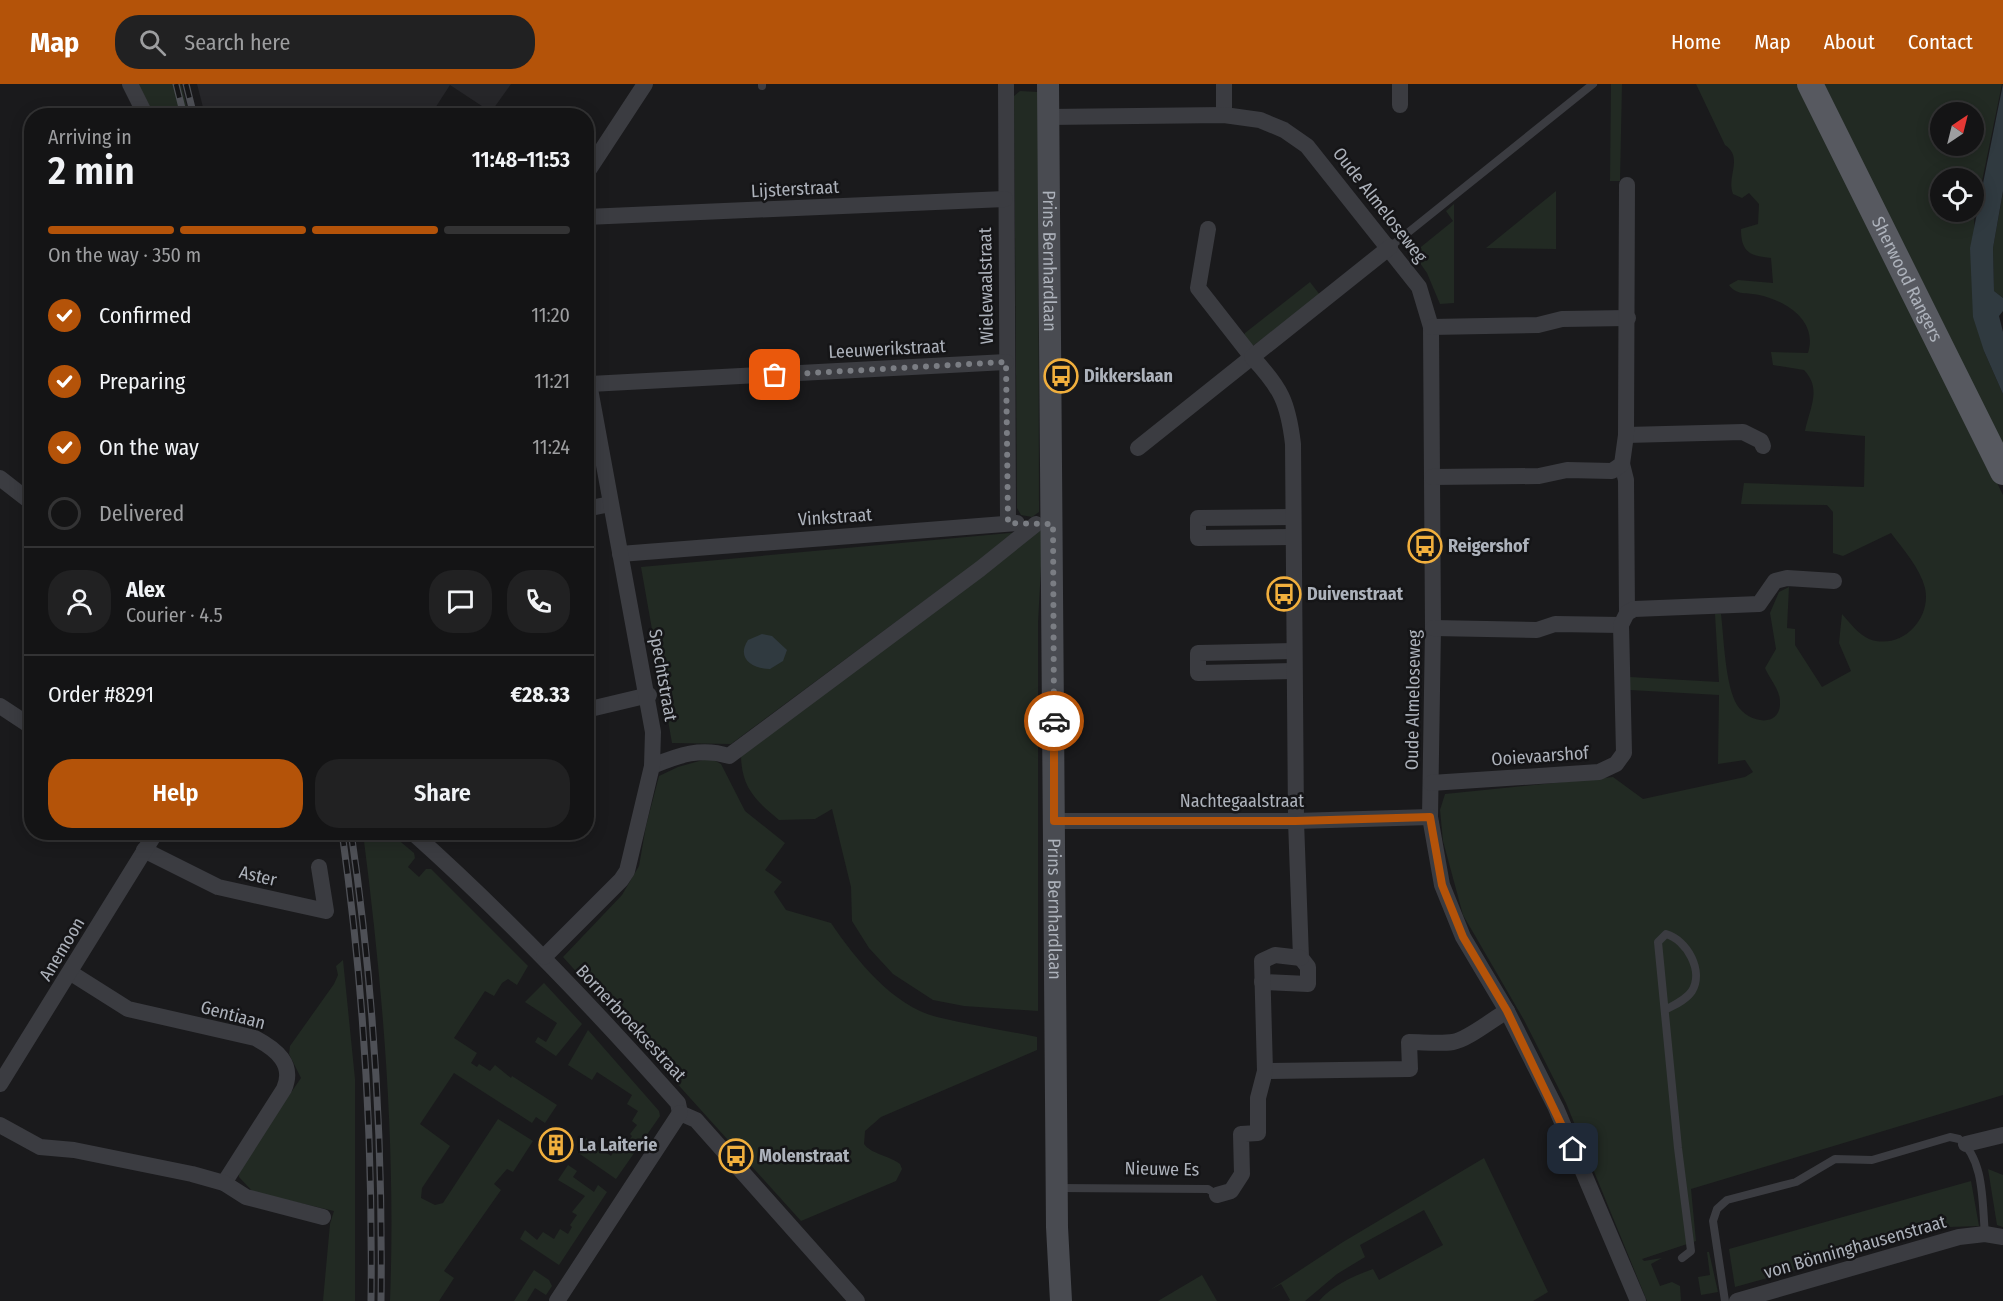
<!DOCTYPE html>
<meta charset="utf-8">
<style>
body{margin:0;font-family:"Fira Sans Condensed",sans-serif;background:#212122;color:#f1f3f6;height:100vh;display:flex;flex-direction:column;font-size:22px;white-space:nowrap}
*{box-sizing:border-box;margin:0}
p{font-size:20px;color:#9d9ea0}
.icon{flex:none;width:33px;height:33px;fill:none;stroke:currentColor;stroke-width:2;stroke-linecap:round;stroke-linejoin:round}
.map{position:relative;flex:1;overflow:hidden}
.sheet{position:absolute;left:24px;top:24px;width:570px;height:732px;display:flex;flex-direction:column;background:#141415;border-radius:24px;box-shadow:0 3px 15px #0003,0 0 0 2px #333334}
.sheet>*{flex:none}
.needle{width:39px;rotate:35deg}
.controls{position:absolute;left:1930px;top:18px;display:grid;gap:12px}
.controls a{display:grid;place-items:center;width:54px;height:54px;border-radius:50%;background:#141415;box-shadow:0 3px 15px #0003,0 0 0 2px #333334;font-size:30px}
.pin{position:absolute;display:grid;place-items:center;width:51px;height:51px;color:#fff;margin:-26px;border-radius:12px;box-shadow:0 3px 9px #0006}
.courier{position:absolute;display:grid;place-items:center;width:60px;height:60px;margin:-30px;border:4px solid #b45309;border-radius:50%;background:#fff;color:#222;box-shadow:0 2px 8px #0007}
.summary em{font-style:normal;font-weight:600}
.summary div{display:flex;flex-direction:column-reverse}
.summary{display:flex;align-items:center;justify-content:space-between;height:102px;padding:0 24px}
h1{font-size:39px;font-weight:600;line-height:45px}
.bar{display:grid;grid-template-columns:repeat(4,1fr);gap:9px 6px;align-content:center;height:72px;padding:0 24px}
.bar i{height:8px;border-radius:4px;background:#333334}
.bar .on{background:#b45309}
.bar p{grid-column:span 4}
.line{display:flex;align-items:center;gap:15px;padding:0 24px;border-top:2px solid #333334}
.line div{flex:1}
.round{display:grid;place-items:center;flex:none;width:63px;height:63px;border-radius:24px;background:#212122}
ol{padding:0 24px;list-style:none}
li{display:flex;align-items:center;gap:18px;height:66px}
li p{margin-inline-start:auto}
li .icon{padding:6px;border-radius:50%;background:#b45309;color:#fff;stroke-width:4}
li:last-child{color:#9d9ea0}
li i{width:33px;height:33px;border:3px solid #333334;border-radius:50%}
.action{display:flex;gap:12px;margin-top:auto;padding:12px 24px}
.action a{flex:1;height:69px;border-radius:24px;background:#b45309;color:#fff;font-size:24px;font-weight:600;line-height:69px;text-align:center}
.action a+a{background:#212122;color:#f1f3f6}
header{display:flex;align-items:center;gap:36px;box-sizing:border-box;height:84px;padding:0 30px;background:#b45309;color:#fff}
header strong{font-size:28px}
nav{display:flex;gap:33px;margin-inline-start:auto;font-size:21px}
.search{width:420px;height:54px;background:#212122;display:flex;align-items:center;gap:15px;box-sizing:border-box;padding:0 21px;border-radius:24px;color:#9d9ea0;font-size:22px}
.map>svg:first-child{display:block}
.built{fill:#262629}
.green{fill:#222a23;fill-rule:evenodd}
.water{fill:#303a40}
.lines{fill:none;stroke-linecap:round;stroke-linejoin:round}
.lane{stroke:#3b3c41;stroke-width:8}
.street{stroke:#3b3c41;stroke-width:16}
.secondary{stroke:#494b51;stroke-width:22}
.primary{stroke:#575960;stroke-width:26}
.rail-casing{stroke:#4e5056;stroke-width:7}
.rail{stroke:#151517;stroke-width:4.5;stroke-dasharray:14;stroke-linecap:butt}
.done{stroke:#7a7d83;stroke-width:6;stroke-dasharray:0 10.8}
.route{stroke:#b45309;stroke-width:8}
.labels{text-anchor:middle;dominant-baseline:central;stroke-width:5;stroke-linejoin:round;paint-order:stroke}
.street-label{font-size:18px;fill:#adb2bb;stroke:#151517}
.poi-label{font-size:18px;font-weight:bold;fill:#adb2bb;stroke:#151517;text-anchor:start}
</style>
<header>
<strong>Map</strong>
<div class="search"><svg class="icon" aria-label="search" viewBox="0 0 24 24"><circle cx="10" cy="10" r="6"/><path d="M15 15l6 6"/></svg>Search here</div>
<nav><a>Home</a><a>Map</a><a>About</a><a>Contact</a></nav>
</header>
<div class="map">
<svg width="2003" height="1217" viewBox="0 0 2003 1217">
<rect width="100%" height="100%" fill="#1a1a1c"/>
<polygon class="built" points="197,0 511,0 491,28 450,1 430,32 205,31"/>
<g class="green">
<polygon points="138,0 181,0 188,27 177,31 153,31"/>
<polygon points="1611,0 1622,0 1620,97 1610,97"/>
<path d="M 1696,0 L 1800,0 L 2003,411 L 2003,1011 L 1691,1105 L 1696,1157 L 1642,1175 L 1644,1177 L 1662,1174 L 1651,1180 L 1660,1202 L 1672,1198 L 1680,1202 L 1681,1217 L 1647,1217 L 1566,1019 L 1524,936 L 1463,831 L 1443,757 L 1440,726 L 1445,710 L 1613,693 L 1643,715 L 1745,693 L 1753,688 L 1745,676 L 1718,680 L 1719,611 L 1630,606 L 1630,593 L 1719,598 L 1715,530 L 1721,530 C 1724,555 1725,600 1737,621 C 1748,639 1781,645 1780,618 C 1780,605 1770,596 1765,584 L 1776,565 L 1770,529 L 1779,508 L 1789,503 L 1787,544 L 1795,545 L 1795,561 L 1822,603 L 1851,587 L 1839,559 L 1842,530 C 1850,539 1858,550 1869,555 C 1901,567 1932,535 1925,504 C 1920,484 1903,465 1891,449 L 1843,472 L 1833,469 L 1833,428 L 1827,421 L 1741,420 L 1744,399 L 1864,403 L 1865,352 L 1805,347 C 1810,323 1822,305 1804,286 L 1773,281 L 1771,268 L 1808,269 C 1818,237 1787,217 1759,211 C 1747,208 1737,212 1729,201 L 1738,196 L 1773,199 L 1771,174 C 1751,172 1741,169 1741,145 L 1758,140 L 1759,120 L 1749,109 L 1742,114 L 1733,110 C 1726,92 1744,74 1725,61 Z"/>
<path d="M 1823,0 L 2002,0 L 1974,136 L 1984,267 L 2003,310 L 2003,363 ZM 1941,28 L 1974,28 L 1974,62 L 1941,62 ZM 1941,94 L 1974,94 L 1974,128 L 1941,128 Z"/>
<polygon points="1020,7 1038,8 1039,428 1032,433 1021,431 1017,424 1014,12"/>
<polygon points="1556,107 1556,165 1486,164"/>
<polygon points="2003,108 2003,214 1994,207 1993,164"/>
<polygon points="1454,120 1454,219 1440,220 1427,189 1406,159 1408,158 1416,167 1453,137 1446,127"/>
<polygon points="1310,198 1320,211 1254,261 1249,262 1243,253 1245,249"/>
<path d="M 1043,446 L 1038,539 L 1038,927 L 964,922 L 933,916 L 893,890 L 869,864 L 852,837 L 851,803 L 832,725 L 815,735 L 779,736 C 755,716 741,703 741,670 L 955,494 L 731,660 L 672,659 L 641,483 Z"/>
<path d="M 710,674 L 721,680 L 745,727 L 785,759 L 765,786 L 782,798 L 774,808 L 786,826 L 831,839 C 855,874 892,922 937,933 C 969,941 1004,946 1037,953 L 1037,966 L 881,1033 L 865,1047 L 864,1060 C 871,1070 890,1072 900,1080 L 902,1085 L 896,1097 L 801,1137 L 563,873 L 622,811 L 639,782 L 646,742 L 659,692 L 678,683 Z"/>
<path d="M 363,749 L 390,749 L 414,769 L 415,774 L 408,783 L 419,793 L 426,785 L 431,785 L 528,882 L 517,901 L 508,895 L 502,899 L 494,912 L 485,907 L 454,954 L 477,969 L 471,979 L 477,983 L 479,980 L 490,987 L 495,981 L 511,994 L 512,992 L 557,1021 L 545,1039 L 536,1033 L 532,1039 L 454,989 L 420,1040 L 450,1062 L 422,1104 L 421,1114 L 435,1121 L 443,1119 L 498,1035 L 533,1057 L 513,1088 L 507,1085 L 494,1100 L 501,1106 L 444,1187 L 454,1194 L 439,1217 L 390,1217 C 396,1060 383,904 363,749 Z"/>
<polygon points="343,876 355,995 355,1217 323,1217 330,1140 334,1127 253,1108 239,1093 239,1084 301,994 289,970 290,962 334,900 338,891 336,882"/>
<polygon points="544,899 582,940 556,972 535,958 538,953 546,958 557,939 525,918"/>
<polygon points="588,946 659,1027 660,1032 616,1095 577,1068 586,1054 611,1072 621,1054 628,1058 632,1052 630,1050 637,1041 632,1037 638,1027 627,1020 632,1011 597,988 592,996 568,981"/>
<path d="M 1484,1074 L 1548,1208 L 1533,1217 L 1319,1217 C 1332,1202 1353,1192 1373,1185 L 1379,1196 L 1443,1161 L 1424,1126 L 1360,1161 L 1365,1173 L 1337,1190 L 1305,1217 L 1288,1217 L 1290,1216 L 1281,1200 L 1270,1206 L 1343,1158 Z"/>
<polygon points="568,1081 577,1087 573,1093 594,1108 598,1101 607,1108 559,1181 520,1155 525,1146 537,1156 543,1148 554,1155 560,1145 568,1150 572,1143 570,1141 577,1131 572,1128 585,1112 558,1096"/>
<polygon points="1988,1085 2003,1091 2003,1143 1997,1141"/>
<polygon points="1971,1097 1979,1142 1949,1143 1735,1203 1729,1165"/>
<polygon points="1707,1168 1709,1168 1718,1208 1701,1211 1698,1193 1710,1191"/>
<polygon points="534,1186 549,1196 552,1202 546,1211 535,1204 527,1217 514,1217"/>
<polygon points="1202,1191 1217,1217 1158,1217"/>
</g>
<g class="water">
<polygon points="2003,0 2003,107 1993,164 1994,207 2003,214 2003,227 1999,232 2003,248 2003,310 1984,267 1973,233 1970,164"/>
<path d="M 762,550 L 772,552 L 787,566 L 783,577 L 770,585 C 752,585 736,574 748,556 Z"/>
</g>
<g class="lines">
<g class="lane">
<polyline points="762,0 762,2"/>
<polyline points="1390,163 1593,0"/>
<path d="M 1665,926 C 1674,921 1686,916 1692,907 C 1704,887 1687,856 1666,850 L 1658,858 L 1678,1064 L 1691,1167 L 1682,1174"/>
<polyline points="1057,1104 1208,1105 1217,1111"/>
<path d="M 1725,1217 L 1713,1137 L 1717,1125 L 1727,1116 L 1796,1098 L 1835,1075 L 1872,1076 L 1950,1053 L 1959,1055 C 1985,1076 1982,1120 1985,1150"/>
</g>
<g class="street">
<polyline points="130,0 146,32"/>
<polyline points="1006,1 1008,439"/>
<polyline points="1400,21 1400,0"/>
<polyline points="342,30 344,32"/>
<polyline points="1224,31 1224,0"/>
<polyline points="1048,33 1224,31 1260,36 1284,46 1307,62 1419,203 1431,243 1433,544 1430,733 1442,801 1463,853 1507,927 1556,1024 1638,1217"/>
<polyline points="586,90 645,0"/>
<polyline points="586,133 1005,115"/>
<polyline points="1431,243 1538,241 1562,235 1628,234"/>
<polyline points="590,300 1006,278"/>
<polyline points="1626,351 1743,348 1761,357 1763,362"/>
<polyline points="1138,364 1252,273 1198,204 1208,145"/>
<polyline points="1622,380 1626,396 1627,529"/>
<polyline points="1432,393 1539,392 1567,386 1612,387 1622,380 1626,351 1627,101"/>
<polyline points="0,394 32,419"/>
<polyline points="586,425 610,420"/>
<polyline points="1293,433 1198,434 1198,454 1293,453"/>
<polyline points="620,470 1017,439"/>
<polyline points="1433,544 1537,546 1555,540 1621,541"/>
<polyline points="1294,567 1198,569 1198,589 1294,587"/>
<polyline points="0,622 32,643"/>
<polyline points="586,626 649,611"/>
<path d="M 652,682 C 679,671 701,663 729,672 L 980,485 L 1036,440"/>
<polyline points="1431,699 1599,688 1616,680 1624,669 1621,541 1627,529 1634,525 1759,520 1775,497 1787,494 1834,497"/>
<polyline points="1054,737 1296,737 1430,733"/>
<path d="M 412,748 C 507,833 594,924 678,1019 L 680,1029"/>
<polyline points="144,766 218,803 326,827 319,783"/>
<polyline points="544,873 621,796 627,787 652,682 653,648 586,283"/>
<path d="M 71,889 L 128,925 L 255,954 C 276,965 295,980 284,1005 L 224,1099"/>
<path d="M 1262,898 L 1308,900 L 1308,883 L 1301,874 L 1296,737 L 1293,360 C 1288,318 1281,304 1252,273 L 1390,163"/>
<path d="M 1265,987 L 1410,985 L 1409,958 C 1423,958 1439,960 1453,958 C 1467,956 1493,935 1507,927"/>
<polyline points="0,1000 156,748"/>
<polyline points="680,1029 696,1036 857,1217"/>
<polyline points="0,1041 40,1063 74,1066 192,1090 224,1099 246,1113 323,1133"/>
<polyline points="1966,1060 2003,1051"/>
<polyline points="1217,1111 1231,1107 1242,1090 1241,1050 1258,1049 1258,1014 1265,987 1262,877 1275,871 1301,874"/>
<polyline points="557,1217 680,1029"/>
<polyline points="1737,1217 1959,1153 1985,1150 2003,1153"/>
</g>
<path class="secondary" id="s1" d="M 1048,0 L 1057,1143 L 1061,1217"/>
<path class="primary" id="s2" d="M 1810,0 L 2003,388"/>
<g class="rail-casing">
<g id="rail">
<polyline points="176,0 184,32"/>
<polyline points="186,0 194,32"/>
<path d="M 342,748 C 364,904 373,1060 371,1217"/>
<path d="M 351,748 C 374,904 383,1060 381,1217"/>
</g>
</g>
<use href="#rail" class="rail"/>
</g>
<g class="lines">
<polyline class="done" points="775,291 1006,278 1008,439 1053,440 1054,637"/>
<polyline class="route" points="1054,637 1054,737 1296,737 1430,733 1442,801 1463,853 1507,927 1573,1065"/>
</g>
<defs>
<g id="bus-ring" transform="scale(1.725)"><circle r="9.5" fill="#151517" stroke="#f1af3d" stroke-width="1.5"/><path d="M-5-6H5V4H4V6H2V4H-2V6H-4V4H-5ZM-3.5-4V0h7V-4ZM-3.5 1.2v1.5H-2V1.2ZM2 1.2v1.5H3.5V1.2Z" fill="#f1af3d"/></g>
<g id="building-ring" transform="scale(1.725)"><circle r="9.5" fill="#151517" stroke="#f1af3d" stroke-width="1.5"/><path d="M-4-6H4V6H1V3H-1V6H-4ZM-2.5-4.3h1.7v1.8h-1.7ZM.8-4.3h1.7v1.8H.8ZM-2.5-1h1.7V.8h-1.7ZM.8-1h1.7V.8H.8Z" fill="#f1af3d"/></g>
</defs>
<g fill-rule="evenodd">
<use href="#bus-ring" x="1061" y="292"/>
<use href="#bus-ring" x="1425" y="462"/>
<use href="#bus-ring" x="1284" y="510"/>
<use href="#building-ring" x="556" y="1061"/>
<use href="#bus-ring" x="736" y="1072"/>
</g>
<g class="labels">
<g class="street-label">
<text transform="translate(795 105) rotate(-3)">Lijsterstraat</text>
<text transform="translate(1380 121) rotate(52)">Oude Almeloseweg</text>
<text stroke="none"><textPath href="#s1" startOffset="177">Prins Bernhardlaan</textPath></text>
<text stroke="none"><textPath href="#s2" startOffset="218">Sherwood Rangers</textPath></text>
<text transform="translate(986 202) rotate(-91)">Wielewaalstraat</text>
<text transform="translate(887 265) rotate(-3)">Leeuwerikstraat</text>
<text transform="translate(835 433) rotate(-4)">Vinkstraat</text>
<text transform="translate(663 591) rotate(80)">Spechtstraat</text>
<text transform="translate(1413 616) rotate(-89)">Oude Almeloseweg</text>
<text transform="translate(1540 672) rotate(-4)">Ooievaarshof</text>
<text x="1242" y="717">Nachtegaalstraat</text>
<text transform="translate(258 792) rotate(13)">Aster</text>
<text stroke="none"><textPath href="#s1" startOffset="825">Prins Bernhardlaan</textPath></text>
<text transform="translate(62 865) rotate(-59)">Anemoon</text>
<text transform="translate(233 931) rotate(15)">Gentiaan</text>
<text transform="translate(631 939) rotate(47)">Bornerbroeksestraat</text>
<text transform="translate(1162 1085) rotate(1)">Nieuwe Es</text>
<text transform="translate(1855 1163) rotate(-16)">von Bönninghausenstraat</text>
</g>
<g class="poi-label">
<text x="1084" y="292">Dikkerslaan</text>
<text x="1448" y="462">Reigershof</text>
<text x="1307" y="510">Duivenstraat</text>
<text x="579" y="1061">La Laiterie</text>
<text x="759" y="1072">Molenstraat</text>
</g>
</g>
</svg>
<div class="controls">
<a><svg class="needle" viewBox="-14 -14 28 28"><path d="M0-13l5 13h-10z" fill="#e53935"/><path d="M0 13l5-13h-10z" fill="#9d9ea0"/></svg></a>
<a><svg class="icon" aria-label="locate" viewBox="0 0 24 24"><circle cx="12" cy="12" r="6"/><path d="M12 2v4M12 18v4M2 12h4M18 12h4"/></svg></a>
</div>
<div class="pin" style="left:775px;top:291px;background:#ea580c"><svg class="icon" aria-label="bag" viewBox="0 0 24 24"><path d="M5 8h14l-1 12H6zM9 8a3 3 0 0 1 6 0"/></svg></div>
<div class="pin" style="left:1573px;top:1065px;background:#1f2937"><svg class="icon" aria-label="home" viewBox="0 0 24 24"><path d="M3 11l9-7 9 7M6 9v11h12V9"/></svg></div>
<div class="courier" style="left:1054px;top:637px"><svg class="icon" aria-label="car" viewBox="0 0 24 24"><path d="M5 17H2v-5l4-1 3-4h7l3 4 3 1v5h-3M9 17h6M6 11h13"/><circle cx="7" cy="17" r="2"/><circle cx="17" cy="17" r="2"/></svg></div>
<section class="sheet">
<div class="summary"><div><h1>2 min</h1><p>Arriving in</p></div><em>11:48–11:53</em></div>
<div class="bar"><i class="on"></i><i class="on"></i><i class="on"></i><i></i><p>On the way · 350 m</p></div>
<ol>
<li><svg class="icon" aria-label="check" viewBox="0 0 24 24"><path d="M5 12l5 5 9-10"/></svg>Confirmed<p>11:20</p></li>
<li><svg class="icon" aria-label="check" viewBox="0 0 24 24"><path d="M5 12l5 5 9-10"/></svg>Preparing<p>11:21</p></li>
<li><svg class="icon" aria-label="check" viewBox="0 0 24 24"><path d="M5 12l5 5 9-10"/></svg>On the way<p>11:24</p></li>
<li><i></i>Delivered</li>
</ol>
<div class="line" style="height:108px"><a class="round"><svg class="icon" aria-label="person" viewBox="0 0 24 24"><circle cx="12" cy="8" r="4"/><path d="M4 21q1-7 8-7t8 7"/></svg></a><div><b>Alex</b><p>Courier · 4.5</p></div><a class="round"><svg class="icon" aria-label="chat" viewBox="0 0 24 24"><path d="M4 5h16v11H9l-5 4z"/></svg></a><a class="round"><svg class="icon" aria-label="phone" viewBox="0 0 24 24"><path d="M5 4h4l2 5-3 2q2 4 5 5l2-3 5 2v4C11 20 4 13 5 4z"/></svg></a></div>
<div class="line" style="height:78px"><div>Order #8291</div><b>€28.33</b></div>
<div class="action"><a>Help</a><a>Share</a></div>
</section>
</div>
